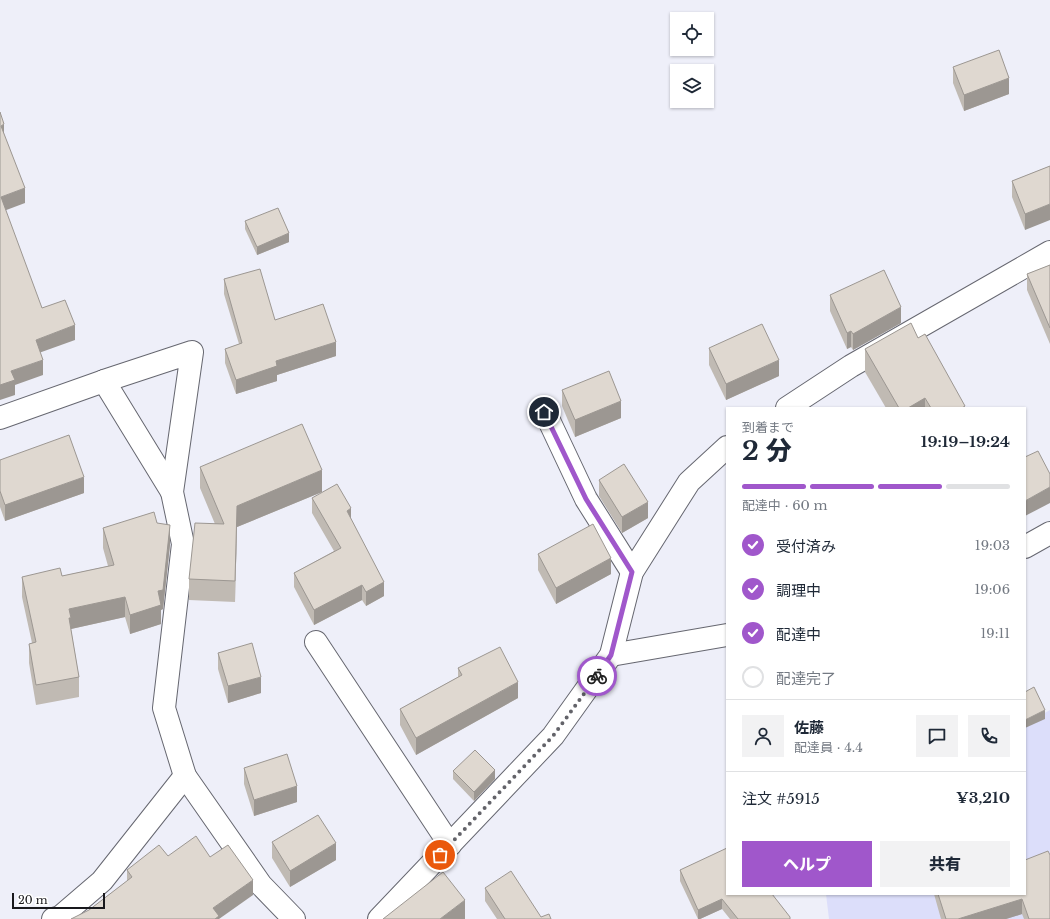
<!DOCTYPE html>
<html lang="ja">
<meta charset="utf-8">
<style>
body{margin:0;font-family:"Libre Baskerville","Noto Sans JP",serif;background:#f2f2f3;color:#1f2937;height:100vh;display:flex;flex-direction:column;font-size:15px;white-space:nowrap}
*{box-sizing:border-box;margin:0}
p{font-size:13px;color:#747a83}
.icon{flex:none;width:22px;height:22px;fill:none;stroke:currentColor;stroke-width:2;stroke-linecap:round;stroke-linejoin:round}
.map{position:relative;flex:1;overflow:hidden}
.sheet{position:absolute;left:726px;top:407px;width:300px;height:488px;display:flex;flex-direction:column;background:#fff;border-radius:0px;box-shadow:0 1px 3px #0004}
.sheet>*{flex:none}
.fabs{position:absolute;left:670px;top:12px;display:grid;gap:8px}
.fabs a{display:grid;place-items:center;width:44px;height:44px;border-radius:0px;background:#fff;box-shadow:0 1px 3px #0004;font-size:20px}
.scale{position:absolute;left:12px;bottom:10px;width:93px;box-sizing:border-box;padding-left:4px;border:2px solid #18181c;border-top:0;font-size:11px;line-height:14px;white-space:nowrap;color:#18181c;-webkit-text-stroke:3px #fff;paint-order:stroke}
.pin{position:absolute;display:grid;place-items:center;width:34px;height:34px;color:#fff;margin:-17px;border:2px solid #fff;border-radius:50%;box-shadow:0 1px 4px #0007}
.courier{position:absolute;display:grid;place-items:center;width:40px;height:40px;margin:-20px;border:3px solid #a057cb;border-radius:50%;background:#fff;color:#222;box-shadow:0 1px 5px #0007}
.head em{font-style:normal;font-weight:800}
.head div{display:flex;flex-direction:column-reverse}
.head{display:flex;align-items:center;justify-content:space-between;height:68px;padding:0 16px}
h1{font-size:26px;font-weight:800;line-height:30px}
.bar{display:grid;grid-template-columns:repeat(4,1fr);gap:6px 4px;align-content:center;height:48px;padding:0 16px}
.bar i{height:5px;border-radius:3px;background:#e0e1e3}
.bar .active{background:#a057cb}
.bar p{grid-column:span 4}
.line{display:flex;align-items:center;gap:10px;padding:0 16px;border-top:1px solid #e0e1e3}
.line div{flex:1}
.round{display:grid;place-items:center;flex:none;width:42px;height:42px;border-radius:0px;background:#f2f2f3}
ol{padding:0 16px;list-style:none}
li{display:flex;align-items:center;gap:12px;height:44px}
li p{margin-inline-start:auto}
li .icon{padding:4px;border-radius:50%;background:#a057cb;color:#fff;stroke-width:4}
li:last-child{color:#747a83}
li i{width:22px;height:22px;border:2px solid #e0e1e3;border-radius:50%}
.action{display:flex;gap:8px;margin-top:auto;padding:8px 16px}
.action a{flex:1;height:46px;border-radius:0px;background:#a057cb;color:#fff;font-size:16px;font-weight:800;line-height:46px;text-align:center}
.action a+a{background:#f2f2f3;color:#1f2937}
.map>svg:first-child{display:block}
.green{fill:#dcdefa}
.lines{fill:none;stroke-linecap:round;stroke-linejoin:round}
.minor-casing{stroke:#666770;stroke-width:24}
.minor{stroke:#fff;stroke-width:22}
.wall{fill:#c0bab3}
.shaded-wall{fill:#9c9792}
.building{fill:#dfd8d0;stroke:#9c9792}
.done{stroke:#636369;stroke-width:4;stroke-dasharray:0 7.2}
.route{stroke:#a057cb;stroke-width:5}
</style>
<div class="map">
<svg width="1050" height="919" viewBox="0 0 1050 919">
<rect width="100%" height="100%" fill="#eeeff9"/>
<polygon class="green" points="1050,710 1050,919 829,919 826,894 1025,894 1025,724"/>
<g class="lines">
<g class="minor-casing">
<g id="minor">
<polyline points="104,381 172,492"/>
<polyline points="787,408 851,366 1050,252"/>
<polyline points="545,412 586,499 632,572"/>
<polyline points="0,418 104,381 192,352 172,492 183,544 164,708 185,776 261,885 294,919"/>
<polyline points="1025,547 1050,533"/>
<polyline points="316,642 450,845"/>
<polyline points="611,655 727,635"/>
<polyline points="53,919 60,917 102,881 185,776"/>
<polyline points="379,919 553,736 611,655 632,572 689,482 727,447"/>
</g>
</g>
<use href="#minor" class="minor"/>
</g>
<g class="wall">
<polygon points="953,67 1009,94 964,111 953,83"/>
<polygon points="1050,166 1025,230 1012,197 1012,181"/>
<polygon points="245,221 289,242 257,255 245,229"/>
<polygon points="1050,265 1050,344 1027,290 1027,274"/>
<polygon points="224,279 275,320 336,356 277,375 277,381 236,394 225,363 225,349 239,344 224,294"/>
<polygon points="830,295 901,323 853,350 851,347 847,349 830,311"/>
<polygon points="918,338 965,408 886,408 865,372 865,349"/>
<polygon points="709,348 779,376 726,400 709,365"/>
<polygon points="562,390 621,418 575,437 562,406"/>
<polygon points="0,460 84,493 5,521 0,507"/>
<polygon points="200,467 322,492 237,527 235,602 189,600 189,579 215,524 200,488"/>
<polygon points="599,480 648,518 622,533 599,496"/>
<polygon points="312,498 351,519 384,596 366,606 362,600 314,625 294,587 294,573 334,551 312,513"/>
<polygon points="157,523 170,545 163,609 161,610 161,624 130,634 125,617 71,629 79,677 79,697 36,705 29,663 29,644 32,643 22,597 22,577 62,576 108,566 103,548 103,528"/>
<polygon points="538,554 611,574 556,604 538,570"/>
<polygon points="218,653 261,693 228,703 218,669"/>
<polygon points="458,668 518,698 416,755 400,725 400,709 458,677"/>
<polygon points="244,768 297,802 254,816 244,784"/>
<polygon points="453,771 495,779 474,801 453,779"/>
<polygon points="272,842 336,860 290,887 272,858"/>
<polygon points="168,856 210,857 253,895 89,910 127,881 127,870"/>
<polygon points="680,870 790,919 730,919 722,909 700,919 698,919 680,881"/>
<polygon points="485,888 541,917 551,919 497,919 485,901"/>
<polygon points="934,894 1025,894 1050,919 1024,919 1022,914 1006,919 941,919"/>
</g>
<g class="shaded-wall">
<polygon points="1009,78 1009,94 964,111 964,95"/>
<polygon points="4,124 4,139 1,126"/>
<polygon points="25,188 25,203 1,212 1,197"/>
<polygon points="1050,204 1050,220 1025,230 1025,214"/>
<polygon points="289,233 289,242 257,255 257,247"/>
<polygon points="901,307 901,323 853,350 853,334"/>
<polygon points="75,325 75,340 36,354 36,340"/>
<polygon points="851,331 851,347 847,349 847,333"/>
<polygon points="336,342 336,356 277,375 277,381 236,394 236,380 276,361"/>
<polygon points="43,360 43,375 15,385 15,395 0,400 0,385 11,371"/>
<polygon points="779,360 779,376 726,400 726,384"/>
<polygon points="925,398 925,408 908,408"/>
<polygon points="621,401 621,418 575,437 575,420"/>
<polygon points="322,470 322,492 237,527 235,602 237,506"/>
<polygon points="84,477 84,493 5,521 5,505"/>
<polygon points="1050,487 1050,503 1025,516 1025,501"/>
<polygon points="648,502 648,518 622,533 622,517"/>
<polygon points="351,508 351,523 347,511"/>
<polygon points="170,525 170,545 163,609 161,610 161,624 130,634 130,615 158,591"/>
<polygon points="611,558 611,574 556,604 556,588"/>
<polygon points="384,582 384,596 366,606 366,592"/>
<polygon points="362,585 362,600 314,625 314,610"/>
<polygon points="125,597 125,617 71,629 71,637 69,638 69,609"/>
<polygon points="261,677 261,693 228,703 228,686"/>
<polygon points="518,682 518,698 416,755 416,738"/>
<polygon points="1045,710 1045,719 1025,728 1025,720"/>
<polygon points="495,770 495,779 474,801 474,792"/>
<polygon points="297,786 297,802 254,816 254,800"/>
<polygon points="336,843 336,860 290,887 290,871"/>
<polygon points="253,880 253,895 219,919 213,919 213,908"/>
<polygon points="722,899 722,909 700,919 698,919 698,910"/>
<polygon points="1022,899 1022,914 1006,919 958,919"/>
<polygon points="465,900 465,919 440,919"/>
</g>
<g class="building">
<polygon points="999,50 1009,78 964,95 953,67"/>
<polygon points="0,112 4,124 1,126 25,188 1,197 42,308 65,300 75,325 36,340 43,360 11,371 15,380 0,385"/>
<polygon points="1050,166 1050,204 1025,214 1012,181"/>
<polygon points="278,208 289,233 257,247 245,221"/>
<polygon points="1050,265 1050,328 1027,274"/>
<polygon points="260,269 275,320 323,304 336,342 276,361 277,366 236,380 225,349 242,343 224,279"/>
<polygon points="884,270 901,307 853,334 851,331 847,333 830,295"/>
<polygon points="911,323 918,338 925,334 965,406 962,408 931,408 925,398 908,408 899,408 865,349"/>
<polygon points="762,324 779,360 726,384 709,348"/>
<polygon points="609,371 621,401 575,420 562,390"/>
<polygon points="302,424 322,470 237,506 235,581 189,579 195,523 224,524 200,467"/>
<polygon points="69,435 84,477 5,505 0,491 0,460"/>
<polygon points="1038,451 1050,474 1050,487 1025,501 1025,457"/>
<polygon points="624,464 648,502 622,517 599,480"/>
<polygon points="337,484 351,508 347,511 384,582 366,592 362,585 314,610 294,573 341,548 312,498"/>
<polygon points="154,512 157,523 170,525 163,590 158,591 161,605 130,615 125,597 69,609 71,618 69,618 79,677 36,685 29,644 36,642 22,577 60,568 62,576 114,565 103,528"/>
<polygon points="593,524 611,558 556,588 538,554"/>
<polygon points="252,643 261,677 228,686 218,653"/>
<polygon points="500,647 518,682 416,738 400,709 462,675 458,668"/>
<polygon points="1034,687 1045,710 1025,720 1025,692"/>
<polygon points="475,750 495,770 474,792 453,771"/>
<polygon points="287,754 297,786 254,800 244,768"/>
<polygon points="318,815 336,843 290,871 272,842"/>
<polygon points="196,836 210,857 228,845 253,880 213,908 219,916 215,919 71,919 89,910 132,877 127,870 159,845 168,856"/>
<polygon points="727,848 727,894 772,894 790,917 790,919 738,919 722,899 698,910 680,870"/>
<polygon points="1048,851 1050,855 1050,919 1029,919 1022,899 958,919 946,919 938,894 1025,894 1025,860"/>
<polygon points="511,871 541,917 549,914 551,919 505,919 485,888"/>
<polygon points="443,872 465,900 440,919 383,919"/>
</g>
<g class="lines">
<polyline class="done" points="440,855 553,736 597,676"/>
<polyline class="route" points="544,412 586,499 632,572 611,655 597,676"/>
</g>
</svg>
<div class="fabs">
<a><svg class="icon" aria-label="locate" viewBox="0 0 24 24"><circle cx="12" cy="12" r="6"/><path d="M12 2v4M12 18v4M2 12h4M18 12h4"/></svg></a>
<a><svg class="icon" aria-label="layers" viewBox="0 0 24 24"><path d="M12 4l9 5-9 5-9-5zM3 14l9 5 9-5"/></svg></a>
</div>
<div class="scale">20 m</div>
<div class="pin" style="left:440px;top:855px;background:#ea580c"><svg class="icon" aria-label="bag" viewBox="0 0 24 24"><path d="M5 8h14l-1 12H6zM9 8a3 3 0 0 1 6 0"/></svg></div>
<div class="pin" style="left:544px;top:412px;background:#1f2937"><svg class="icon" aria-label="home" viewBox="0 0 24 24"><path d="M3 11l9-7 9 7M6 9v11h12V9"/></svg></div>
<div class="courier" style="left:597px;top:676px"><svg class="icon" aria-label="bike" viewBox="0 0 24 24"><circle cx="6" cy="16" r="4"/><circle cx="18" cy="16" r="4"/><path d="M6 16l4-8h5l3 8M10 8l3 8H6M13 5h3"/></svg></div>
<section class="sheet">
<div class="head"><div><h1>2 分</h1><p>到着まで</p></div><em>19:19–19:24</em></div>
<div class="bar"><i class="active"></i><i class="active"></i><i class="active"></i><i></i><p>配達中 · 60 m</p></div>
<ol>
<li><svg class="icon" aria-label="check" viewBox="0 0 24 24"><path d="M5 12l5 5 9-10"/></svg>受付済み<p>19:03</p></li>
<li><svg class="icon" aria-label="check" viewBox="0 0 24 24"><path d="M5 12l5 5 9-10"/></svg>調理中<p>19:06</p></li>
<li><svg class="icon" aria-label="check" viewBox="0 0 24 24"><path d="M5 12l5 5 9-10"/></svg>配達中<p>19:11</p></li>
<li><i></i>配達完了</li>
</ol>
<div class="line" style="height:72px"><a class="round"><svg class="icon" aria-label="person" viewBox="0 0 24 24"><circle cx="12" cy="8" r="4"/><path d="M4 21q1-7 8-7t8 7"/></svg></a><div><b>佐藤</b><p>配達員 · 4.4</p></div><a class="round"><svg class="icon" aria-label="chat" viewBox="0 0 24 24"><path d="M4 5h16v11H9l-5 4z"/></svg></a><a class="round"><svg class="icon" aria-label="phone" viewBox="0 0 24 24"><path d="M5 4h4l2 5-3 2q2 4 5 5l2-3 5 2v4C11 20 4 13 5 4z"/></svg></a></div>
<div class="line" style="height:52px"><div>注文 #5915</div><b>¥3,210</b></div>
<div class="action"><a>ヘルプ</a><a>共有</a></div>
</section>
</div>
